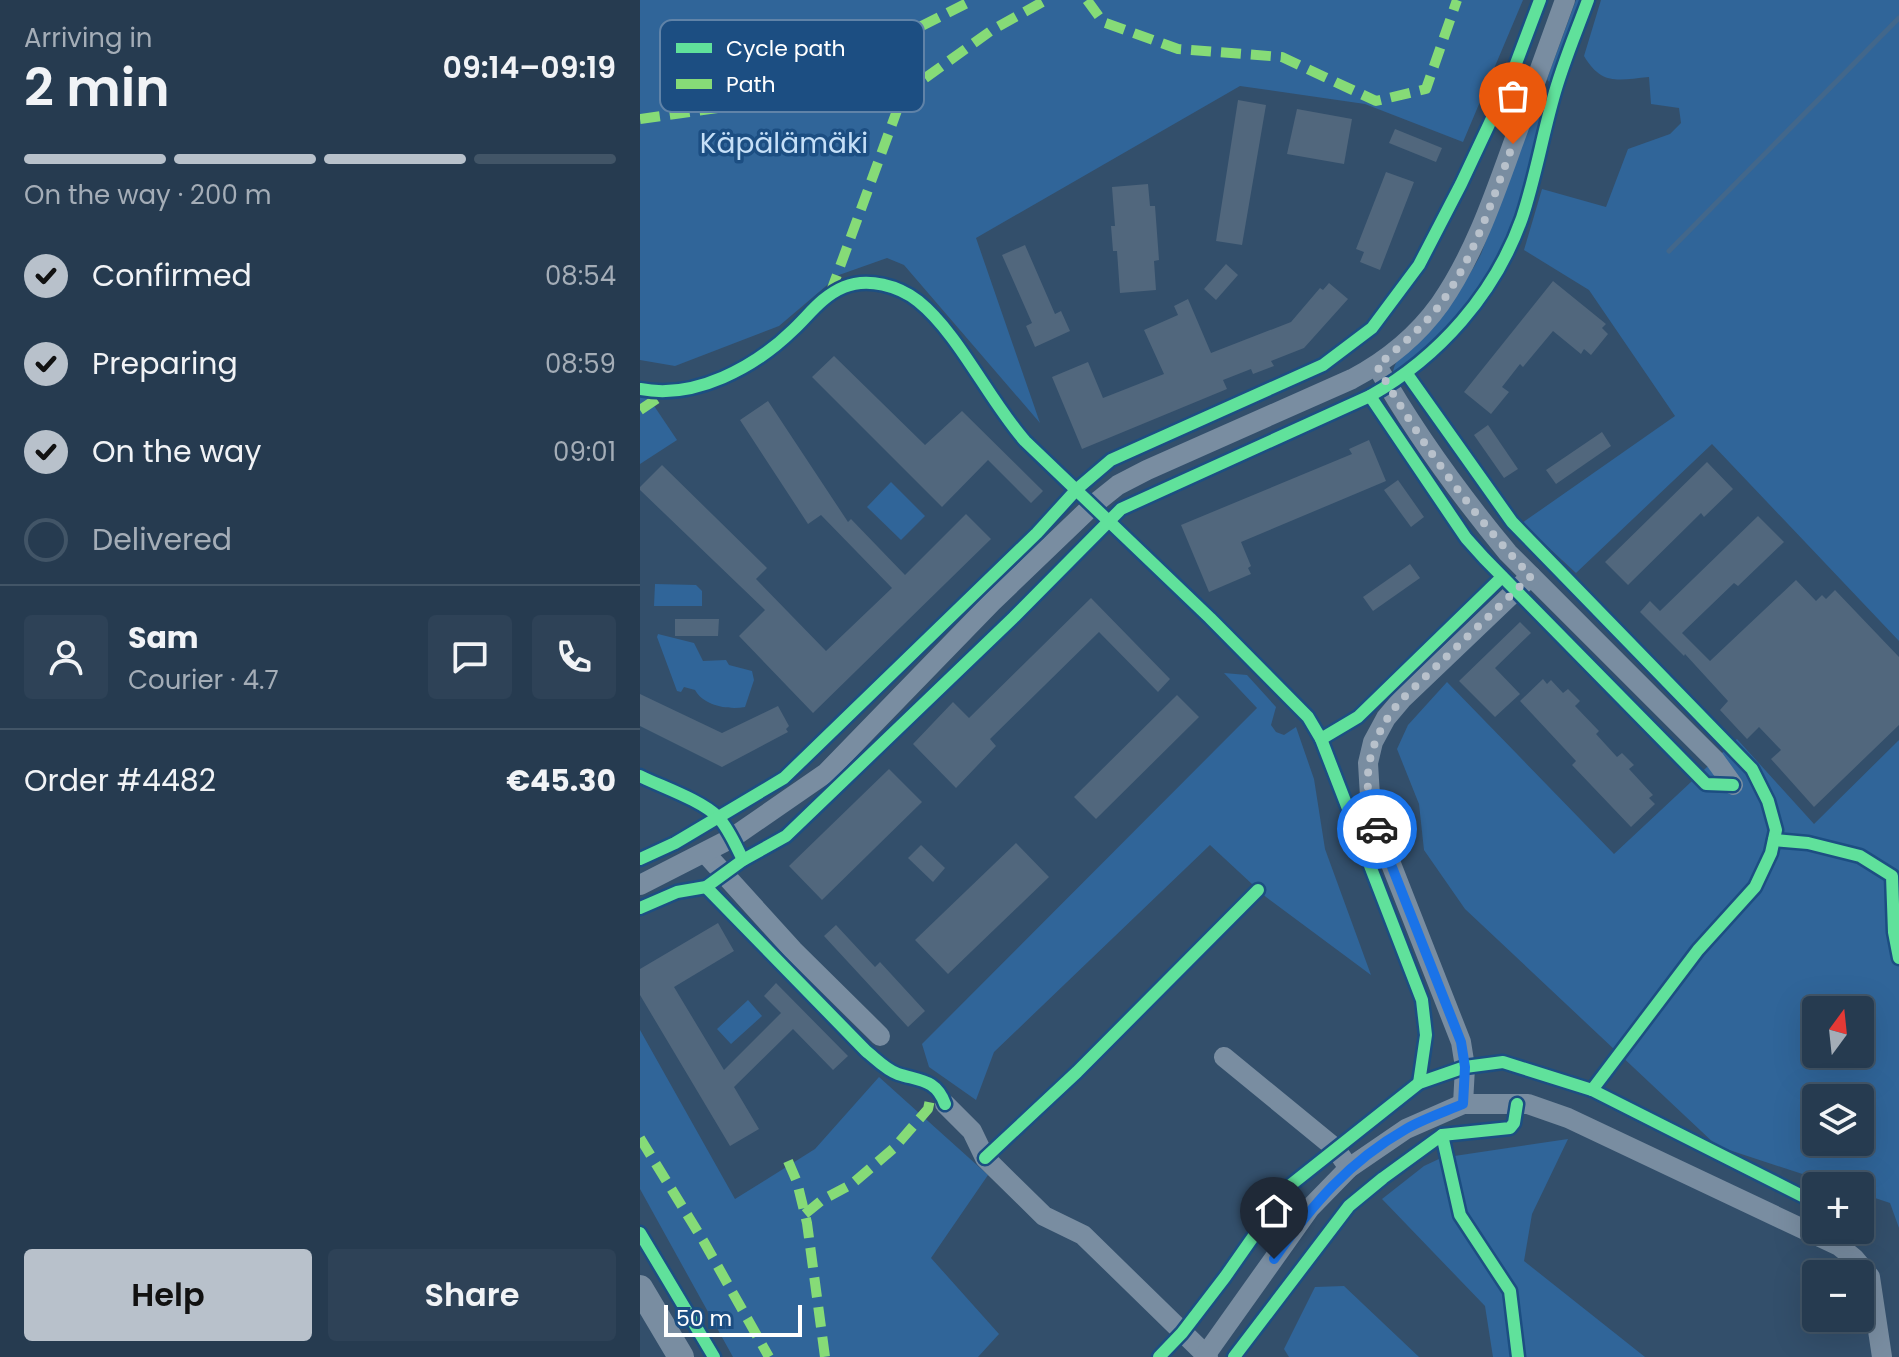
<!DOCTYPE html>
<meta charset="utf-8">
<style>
body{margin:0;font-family:Poppins,sans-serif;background:#2e4257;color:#f1f3f6;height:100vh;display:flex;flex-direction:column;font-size:30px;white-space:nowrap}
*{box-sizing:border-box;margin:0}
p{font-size:26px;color:#a4adb7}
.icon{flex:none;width:44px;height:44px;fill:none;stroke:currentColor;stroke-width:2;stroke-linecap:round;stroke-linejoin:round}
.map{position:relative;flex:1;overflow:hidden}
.details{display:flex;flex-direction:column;background:#263b50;width:640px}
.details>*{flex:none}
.needle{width:52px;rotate:15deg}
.controls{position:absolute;left:1162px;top:996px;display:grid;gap:16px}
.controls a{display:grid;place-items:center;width:72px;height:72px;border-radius:8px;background:#263b50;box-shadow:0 8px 32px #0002,0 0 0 2px #425567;font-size:40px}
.scale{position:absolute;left:24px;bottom:20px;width:138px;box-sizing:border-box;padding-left:8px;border:4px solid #fff;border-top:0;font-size:22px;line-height:28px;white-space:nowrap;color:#fff;-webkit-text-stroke:6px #1c4e82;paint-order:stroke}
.pin{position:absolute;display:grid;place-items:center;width:68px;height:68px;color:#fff;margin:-82px -34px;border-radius:50% 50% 50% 0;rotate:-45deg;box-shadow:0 0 8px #0007}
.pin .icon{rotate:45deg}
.courier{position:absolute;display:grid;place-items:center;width:80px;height:80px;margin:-40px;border:6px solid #1a73e8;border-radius:50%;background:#fff;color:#222;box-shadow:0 2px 10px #0007}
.head em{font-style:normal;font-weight:600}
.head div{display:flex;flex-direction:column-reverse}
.head{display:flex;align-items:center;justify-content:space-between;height:136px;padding:0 24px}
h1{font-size:52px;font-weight:600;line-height:60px}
.bar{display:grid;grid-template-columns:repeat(4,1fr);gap:12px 8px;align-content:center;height:96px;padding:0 24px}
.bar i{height:10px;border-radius:6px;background:#425567}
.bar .active{background:#b8c1cb}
.bar p{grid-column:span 4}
.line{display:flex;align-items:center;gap:20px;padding:0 24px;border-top:2px solid #425567}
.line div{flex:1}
.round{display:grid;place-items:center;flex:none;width:84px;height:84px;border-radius:8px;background:#2e4257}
ol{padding:0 24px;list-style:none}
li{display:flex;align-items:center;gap:24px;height:88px}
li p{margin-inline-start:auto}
li .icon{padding:8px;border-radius:50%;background:#b8c1cb;color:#111;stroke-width:4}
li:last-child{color:#a4adb7}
li i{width:44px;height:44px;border:4px solid #425567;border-radius:50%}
.primary-button{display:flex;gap:16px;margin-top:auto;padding:16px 24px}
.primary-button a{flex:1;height:92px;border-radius:8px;background:#b8c1cb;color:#111;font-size:32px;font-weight:600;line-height:92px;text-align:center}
.primary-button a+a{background:#2e4257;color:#f1f3f6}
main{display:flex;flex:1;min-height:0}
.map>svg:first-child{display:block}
.green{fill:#306599;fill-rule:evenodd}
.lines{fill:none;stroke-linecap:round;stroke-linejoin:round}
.stream{stroke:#42678b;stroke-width:5}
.building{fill:#51677d}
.minor{stroke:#798da1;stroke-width:20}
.tertiary{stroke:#798da1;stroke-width:26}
.quiet{stroke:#86db77;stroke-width:10;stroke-dasharray:20 10;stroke-linecap:butt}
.cycleway-casing{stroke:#1c4e82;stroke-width:17}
.cycleway{stroke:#60e19b;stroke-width:12}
.done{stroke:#b8c1cb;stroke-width:8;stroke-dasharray:0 14.4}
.route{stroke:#1a73e8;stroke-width:10}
.labels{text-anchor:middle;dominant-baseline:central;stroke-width:7;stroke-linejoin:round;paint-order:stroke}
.park-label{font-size:28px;fill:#c5dff7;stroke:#1c4e82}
.key{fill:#1c4e82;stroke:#6083a8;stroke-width:2}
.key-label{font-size:22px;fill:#fff}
</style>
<main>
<section class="details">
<div class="head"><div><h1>2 min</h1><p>Arriving in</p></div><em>09:14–09:19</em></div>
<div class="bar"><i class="active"></i><i class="active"></i><i class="active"></i><i></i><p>On the way · 200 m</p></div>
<ol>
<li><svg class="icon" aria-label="check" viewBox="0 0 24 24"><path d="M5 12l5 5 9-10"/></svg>Confirmed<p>08:54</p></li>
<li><svg class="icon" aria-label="check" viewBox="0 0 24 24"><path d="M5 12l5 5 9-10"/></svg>Preparing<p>08:59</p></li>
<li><svg class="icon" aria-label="check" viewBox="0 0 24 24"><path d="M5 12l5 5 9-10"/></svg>On the way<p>09:01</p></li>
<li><i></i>Delivered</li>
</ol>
<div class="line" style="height:144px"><a class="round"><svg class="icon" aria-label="person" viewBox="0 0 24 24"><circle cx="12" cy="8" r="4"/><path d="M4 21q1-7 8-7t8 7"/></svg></a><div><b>Sam</b><p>Courier · 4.7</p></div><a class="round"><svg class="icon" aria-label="chat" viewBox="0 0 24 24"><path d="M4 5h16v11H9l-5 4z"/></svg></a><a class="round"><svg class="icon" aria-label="phone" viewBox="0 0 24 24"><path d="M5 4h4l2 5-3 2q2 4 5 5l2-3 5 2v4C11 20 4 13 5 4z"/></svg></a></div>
<div class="line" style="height:104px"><div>Order #4482</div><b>€45.30</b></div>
<div class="primary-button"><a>Help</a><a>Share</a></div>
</section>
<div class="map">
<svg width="1259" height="1357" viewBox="0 0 1259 1357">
<rect width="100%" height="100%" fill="#334f6b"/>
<g class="green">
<polygon points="0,0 883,0 823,142 725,104 600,86 336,238 400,423 264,265 247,258 199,275 139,326 35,366 0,360"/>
<polygon points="936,0 943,0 912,86 907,79"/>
<path d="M 961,0 L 1259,0 L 1259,641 L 1072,444 L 936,573 L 882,523 L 1035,416 L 949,290 L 884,250 L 902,189 L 966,207 L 988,149 L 1030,134 L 1041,123 L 1039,108 L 1011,104 L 1009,77 C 978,80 962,86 944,56 Z"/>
<path d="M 908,102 C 885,196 848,327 753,375 C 753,361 764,354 773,344 C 801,316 823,289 841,254 L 898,103 Z"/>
<polygon points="0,385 37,440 0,464"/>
<polygon points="251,482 285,516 261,540 227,507"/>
<polygon points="15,584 56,585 62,591 62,606 14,606"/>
<path d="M 18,634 L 54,643 L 63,661 L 86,660 L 89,665 L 112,671 L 114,680 L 105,707 C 88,710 64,706 55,690 L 44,687 L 41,692 L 37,691 L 17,637 Z"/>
<polygon points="584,673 607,675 636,707 631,725 636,732 644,735 656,727 674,779 685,849 731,975 626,897 570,845 354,1052 336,1100 289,1067 282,1044 617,708"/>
<path d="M 807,682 L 974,854 L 1097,739 L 1174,824 L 1259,740 L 1259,1228 L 1250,1203 L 1220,1193 L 1220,1186 L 1199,1186 L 1077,1146 L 825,909 L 784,850 L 779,804 L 757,749 L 768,725 ZM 1176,1010 L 1220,1010 L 1220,1054 L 1176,1054 ZM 1176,1098 L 1220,1098 L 1220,1142 L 1176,1142 Z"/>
<polygon points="108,1000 122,1016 91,1044 77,1029"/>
<polygon points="0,1030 95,1199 175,1149 239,1077 348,1175 291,1258 359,1334 338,1357 93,1357 0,1189"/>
<polygon points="928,1139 892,1214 884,1261 1005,1357 853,1357 845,1306 742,1199 784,1166 801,1158"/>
<polygon points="704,1286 779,1357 649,1357 644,1349 675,1287"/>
</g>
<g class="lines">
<polyline class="stream" points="1029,251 1259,18"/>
</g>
<g class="building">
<polygon points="598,100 626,105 602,245 576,241"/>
<polygon points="657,109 712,119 704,164 647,154"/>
<polygon points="755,129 802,148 796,162 749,143"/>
<polygon points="746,172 774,182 740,270 720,262 724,252 716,249"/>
<polygon points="508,184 510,206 515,206 519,260 514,261 516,290 480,293 477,251 473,251 471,226 475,226 472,187"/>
<polygon points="385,245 415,314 421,311 430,331 395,347 386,326 392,323 362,255"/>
<polygon points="586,264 598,275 576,300 564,289"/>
<polygon points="913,281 966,324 962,328 968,334 951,355 944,349 941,354 913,331 883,367 880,364 862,387 869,392 851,414 824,392"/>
<polygon points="689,283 708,299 664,348 631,361 634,366 613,374 611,369 583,380 587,389 442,449 412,377 448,362 463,398 524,374 504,330 538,315 534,306 548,299 571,353 651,322 680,288 683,290"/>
<polygon points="194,356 285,445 322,411 403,491 391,503 348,460 302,507 172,377"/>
<polygon points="128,401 208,522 211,519 265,575 326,514 351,539 173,713 99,636 125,610 0,490 0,487 22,465 127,568 116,579 186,651 252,588 181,515 168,524 100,420"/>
<polygon points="848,425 878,469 864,478 834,435"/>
<polygon points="962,432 971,446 916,484 906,470"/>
<polygon points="729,440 746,481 601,542 611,566 608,568 611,574 569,592 541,525 712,454 709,449"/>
<polygon points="1067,462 1093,489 1064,517 1061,513 988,585 965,562"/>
<polygon points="758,480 784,517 771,527 744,490"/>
<polygon points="1118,516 1144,542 1098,586 1094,583 1042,633 1070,661 1156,580 1176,601 1182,595 1186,599 1195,590 1259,657 1259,725 1174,807 1131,759 1141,750 1119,727 1107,739 1080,710 1088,701 1045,654 1044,656 1000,612 1010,601 1020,611"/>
<polygon points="770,564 780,578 733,611 723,597"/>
<polygon points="451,598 530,679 518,692 459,632 350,739 356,746 316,788 273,744 313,702 329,718"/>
<polygon points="35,619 79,619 78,636 35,636"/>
<polygon points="880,622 891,633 855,668 880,694 855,717 819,681"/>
<polygon points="903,679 907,684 911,680 923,693 928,689 940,701 935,706 959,731 956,734 977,757 982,753 994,765 989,769 1013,795 1009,798 1015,804 991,827 932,765 936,761 880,701"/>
<polygon points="0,694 82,733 138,706 149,726 146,729 148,732 82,767 0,726"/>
<polygon points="537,695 559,717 456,819 434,797"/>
<polygon points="249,769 282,802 182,900 149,866"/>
<polygon points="376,843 409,877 308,974 275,940"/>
<polygon points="281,845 305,868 293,882 268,858"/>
<polygon points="78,923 94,951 34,987 84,1070 141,1013 124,996 136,983 208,1056 193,1070 153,1029 94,1087 119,1129 90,1146 0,995 0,969"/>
<polygon points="196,925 235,967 240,962 285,1011 268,1027 184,936"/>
</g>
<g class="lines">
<g class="minor">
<path d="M 737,366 C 774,432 820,495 868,553 L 1075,760 L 1093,785"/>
<polyline points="66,854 153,950 240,1036"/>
<path d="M 0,885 L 92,838 L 186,773 L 352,602 L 453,505 L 478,485 L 507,470 L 712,379 C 746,361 777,336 800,304 C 832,258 852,202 871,149 C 889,100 907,50 925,0"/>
<polyline points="584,1057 695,1148 709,1168"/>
<polyline points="305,1104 332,1131 345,1158 404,1216 443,1235 568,1357"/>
<polyline points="823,1104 825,1067 821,1042 731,813 728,763 733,742 746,718 762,699 891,576"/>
<polyline points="564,1357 670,1208 709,1168 766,1129 823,1104 888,1104 928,1118 1199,1246 1214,1258 1230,1277 1242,1357"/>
</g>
<polyline class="tertiary" points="0,1288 41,1357"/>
<g class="quiet">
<polyline points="447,0 463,22 538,49 642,57 736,101 786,89 817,0"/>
<polyline points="0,119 135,100 333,0"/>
<polyline points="190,294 263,94 352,30 406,0"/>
<polyline points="0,410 27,392"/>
<polyline points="0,1138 64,1242 129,1357"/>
<polyline points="148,1161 157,1182 167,1223 185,1357"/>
<polyline points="165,1214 182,1200 212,1184 254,1148 288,1109 293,1086"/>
</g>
<g class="cycleway-casing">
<g id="cycleway">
<polyline points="767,374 872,522 1112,769 1128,801 1136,830 1131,853 1115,887 1058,950 952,1090"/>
<path d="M 0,389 C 55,400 115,367 153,330 C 169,315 182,296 204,287 C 228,277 259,286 278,301 C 319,334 348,399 385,441 L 570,618 L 668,717 L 681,739 L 782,1000 L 786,1035 L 779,1083"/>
<polyline points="730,396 826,538 844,558 1066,784 1093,785"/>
<polyline points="681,739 718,717 862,577"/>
<path d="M 0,776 C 22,787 61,800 78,817 C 89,829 96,846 103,860"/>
<polyline points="1134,840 1168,843 1220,856 1252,876 1254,932 1259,958"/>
<polyline points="0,859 35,843 144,778 397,533 437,489 471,460 683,365 732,328 779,265 821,184 869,82 900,0"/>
<path d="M 66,887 L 226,1051 C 236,1059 246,1070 258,1074 C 280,1081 296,1079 305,1104"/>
<path d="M 0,908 L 37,892 L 66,887 L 103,860 L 146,836 L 374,617 L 481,509 L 730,396 C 799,357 855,294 882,218 C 895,179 902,138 913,99 C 922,65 936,33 948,0"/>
<polyline points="802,1135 820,1215 870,1291 878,1357"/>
<polyline points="345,1158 437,1072 618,890"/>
<polyline points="0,1233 74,1357"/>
<polyline points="519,1357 542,1333 585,1277 648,1187 779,1083 825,1067 863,1062 952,1090 1176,1203"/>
<polyline points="594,1357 709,1206 743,1178 802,1135 870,1128 874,1123 877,1104"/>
</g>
</g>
<use href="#cycleway" class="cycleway"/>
</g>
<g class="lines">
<path class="done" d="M 737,829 C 718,779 729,738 762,699 L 891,576 C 835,519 776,436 737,366 C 759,347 781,329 799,306 C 834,259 853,198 873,144"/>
<path class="route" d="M 634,1259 C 672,1205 708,1162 766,1129 C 783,1119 804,1112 823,1104 L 825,1067 L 821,1042 L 737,829"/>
</g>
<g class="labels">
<g class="park-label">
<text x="144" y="143">Käpälämäki</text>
</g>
</g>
<rect x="20" y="20" width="264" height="92" rx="12" class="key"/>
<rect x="36" y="43" width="36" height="10" fill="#60e19b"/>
<rect x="36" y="79" width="36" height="10" fill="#86db77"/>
<g class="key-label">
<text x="86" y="56">Cycle path</text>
<text x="86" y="92">Path</text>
</g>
</svg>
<div class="controls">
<a><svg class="needle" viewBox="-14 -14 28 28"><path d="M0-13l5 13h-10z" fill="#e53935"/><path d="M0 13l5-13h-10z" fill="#a4adb7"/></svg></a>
<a><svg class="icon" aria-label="layers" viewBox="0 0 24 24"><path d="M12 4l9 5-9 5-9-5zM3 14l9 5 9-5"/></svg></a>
<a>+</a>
<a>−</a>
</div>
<div class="scale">50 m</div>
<div class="pin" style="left:873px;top:144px;background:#ea580c"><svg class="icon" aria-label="bag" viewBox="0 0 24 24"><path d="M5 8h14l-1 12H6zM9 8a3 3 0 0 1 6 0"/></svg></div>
<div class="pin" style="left:634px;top:1259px;background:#1f2937"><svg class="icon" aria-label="home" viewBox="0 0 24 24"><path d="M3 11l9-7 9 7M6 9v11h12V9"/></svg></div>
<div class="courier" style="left:737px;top:829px"><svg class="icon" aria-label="car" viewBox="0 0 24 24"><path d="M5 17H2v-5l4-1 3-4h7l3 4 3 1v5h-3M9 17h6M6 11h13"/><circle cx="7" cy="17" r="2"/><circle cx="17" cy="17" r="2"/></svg></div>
</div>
</main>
